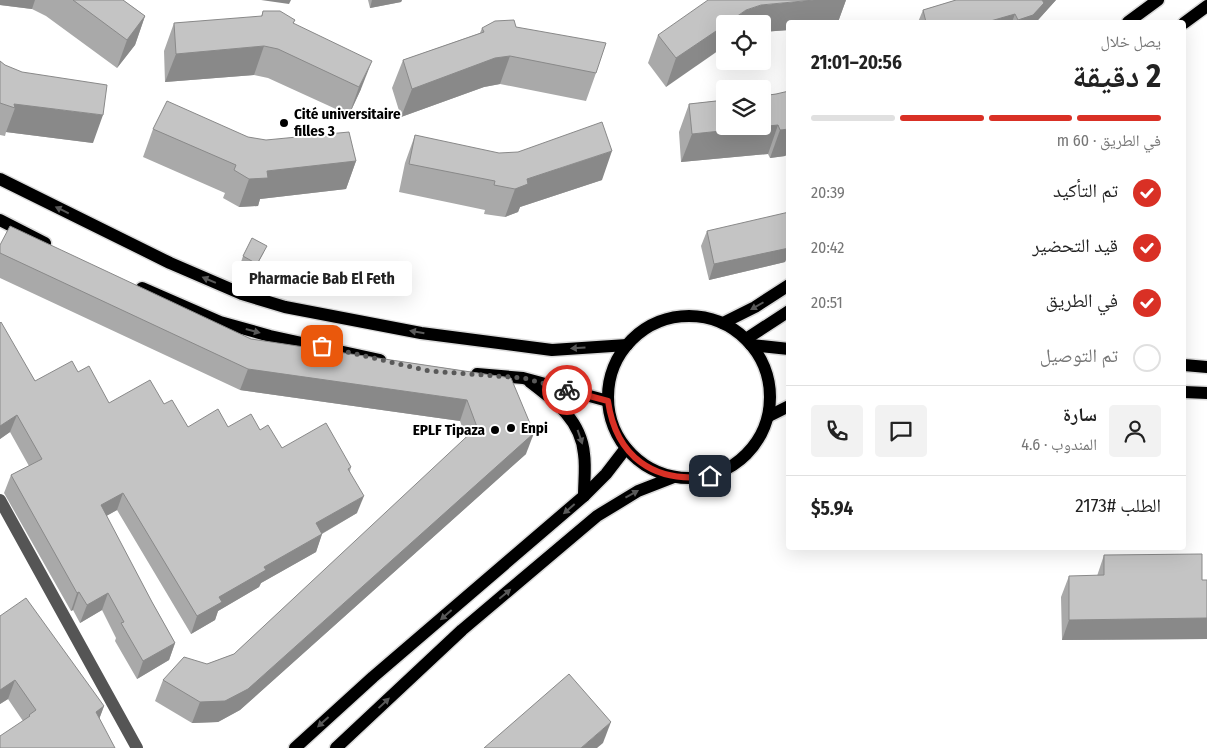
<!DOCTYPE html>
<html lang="ar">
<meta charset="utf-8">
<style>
body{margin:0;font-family:"Fira Sans Condensed","Noto Naskh Arabic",sans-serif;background:#f2f2f2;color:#222;direction:rtl;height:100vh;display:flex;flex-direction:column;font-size:19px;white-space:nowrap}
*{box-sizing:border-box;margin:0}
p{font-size:16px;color:#767676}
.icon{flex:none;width:28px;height:28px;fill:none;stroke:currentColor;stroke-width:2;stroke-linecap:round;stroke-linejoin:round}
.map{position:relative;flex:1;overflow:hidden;direction:ltr}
.side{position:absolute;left:786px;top:20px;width:400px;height:530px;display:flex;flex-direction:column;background:#fff;border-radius:5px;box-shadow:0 5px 20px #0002;direction:rtl}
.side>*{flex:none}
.buttons{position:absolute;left:716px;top:15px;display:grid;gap:10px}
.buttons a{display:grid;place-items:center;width:55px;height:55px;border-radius:5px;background:#fff;box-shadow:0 5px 20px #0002;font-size:25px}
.pin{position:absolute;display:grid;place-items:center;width:42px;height:42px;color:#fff;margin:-21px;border-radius:10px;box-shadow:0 2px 8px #0006}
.courier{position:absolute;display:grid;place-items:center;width:50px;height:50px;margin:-25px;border:4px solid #d93025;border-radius:50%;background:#fff;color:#222;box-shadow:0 1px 6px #0007}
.bubble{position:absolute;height:35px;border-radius:5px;background:#fff;box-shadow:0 5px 20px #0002;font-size:16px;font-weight:700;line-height:35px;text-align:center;direction:rtl}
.summary em{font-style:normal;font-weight:700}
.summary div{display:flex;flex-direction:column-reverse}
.summary{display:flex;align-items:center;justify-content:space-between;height:85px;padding:0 25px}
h1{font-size:32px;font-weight:700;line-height:38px}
.bar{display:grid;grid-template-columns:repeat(4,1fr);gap:8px 5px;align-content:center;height:60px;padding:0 25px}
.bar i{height:6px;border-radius:4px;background:#e0e0e0}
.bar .current{background:#d93025}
.bar p{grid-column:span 4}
.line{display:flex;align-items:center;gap:12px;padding:0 25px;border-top:1px solid #e0e0e0}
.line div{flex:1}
.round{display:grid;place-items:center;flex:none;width:52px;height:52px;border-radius:5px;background:#f2f2f2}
ol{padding:0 25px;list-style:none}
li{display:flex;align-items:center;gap:15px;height:55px}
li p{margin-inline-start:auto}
li .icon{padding:5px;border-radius:50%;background:#d93025;color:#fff;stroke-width:4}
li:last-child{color:#767676}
li i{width:28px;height:28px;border:2px solid #e0e0e0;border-radius:50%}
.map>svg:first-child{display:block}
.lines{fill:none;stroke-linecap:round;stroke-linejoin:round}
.major-casing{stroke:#dbdbdb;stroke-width:15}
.minor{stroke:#555;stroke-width:12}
.major{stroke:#000;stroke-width:12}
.wall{fill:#a9a9a9}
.shaded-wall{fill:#898989}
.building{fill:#c4c4c4;stroke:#898989}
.oneway{fill:#595959}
.done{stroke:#595959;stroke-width:5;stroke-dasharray:0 9}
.route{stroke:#d93025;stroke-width:6}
.poi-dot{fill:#000;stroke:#fff;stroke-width:2}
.labels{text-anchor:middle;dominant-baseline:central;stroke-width:4;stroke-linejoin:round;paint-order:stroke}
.poi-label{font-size:15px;font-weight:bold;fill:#000;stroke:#fff;text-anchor:start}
</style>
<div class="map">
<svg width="1207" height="748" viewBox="0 0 1207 748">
<rect width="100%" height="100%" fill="#fff"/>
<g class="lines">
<g class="major-casing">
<g id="major">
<polyline points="1128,22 1158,0"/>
<polyline points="1184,23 1207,6"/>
<polyline points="0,179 170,263 242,294 285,307 421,333 552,350 627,345"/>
<polyline points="0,220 45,243"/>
<polyline points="142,288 220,322 270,336 380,360"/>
<circle cx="689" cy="397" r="81"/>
<polyline points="723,323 755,307 789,285"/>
<polyline points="746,339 789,311"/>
<polyline points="751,345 789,349"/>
<polyline points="1184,365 1207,367"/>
<polyline points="477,374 523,378 608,401"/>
<path d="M 530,382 C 555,401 581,420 584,454 C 586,467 584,482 584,496"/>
<polyline points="1184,392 1207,393"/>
<polyline points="769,416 789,406"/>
<polyline points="295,748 373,677 584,496 606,474 626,448"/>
<polyline points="336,748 462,630 597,516 638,491 674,477"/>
</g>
</g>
<polyline class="minor" points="0,500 137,748"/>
<use href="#major" class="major"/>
</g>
<g class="wall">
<polygon points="0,0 123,0 145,16 135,45 117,68 46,16 32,9 0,5"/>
<polygon points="368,0 402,0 401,2 370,8"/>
<polygon points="846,0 838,22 789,22 789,30 762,32 762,24 725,24 666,87 648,63 658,35"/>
<polygon points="956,0 1056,0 1038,20 1037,22 918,22 923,10"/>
<polygon points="263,11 295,20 293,24 361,89 349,115 268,78 254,75 165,82 164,51 174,23 261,17"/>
<polygon points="516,27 596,73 586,101 500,84 484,87 401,117 392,88 403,60 480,33 482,28"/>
<polygon points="0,61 93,143 6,132 5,136 0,135"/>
<polygon points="776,94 785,156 770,158 768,154 681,162 679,132 689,104"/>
<polygon points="153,129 248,137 356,161 346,189 260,199 258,206 239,207 223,198 225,193 143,157"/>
<polygon points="415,135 602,180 520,207 518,212 505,217 484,214 485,210 399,192 405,163"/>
<polygon points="707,231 789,253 785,262 709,280 701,246"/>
<polygon points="0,245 251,339 511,378 526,454 240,710 218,722 192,723 155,701 163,680 234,654 466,438 460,421 240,390 0,278"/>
<polygon points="264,252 255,269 241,262 243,256"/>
<polygon points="0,323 35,381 78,372 109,403 164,404 188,427 228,427 260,430 282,448 351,467 350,471 357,513 322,534 316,552 261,583 259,587 218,611 215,620 191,634 117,510 106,516 152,602 175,643 169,660 137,679 115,641 116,638 102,610 80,623 73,610 71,611 4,493 11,475 29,466 10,432 0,439"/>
<polygon points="1104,555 1202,580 1207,580 1207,639 1062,640 1061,597 1069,576 1097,576"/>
<polygon points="0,616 104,706 99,719 23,721 8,699 0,704"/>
</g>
<g class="shaded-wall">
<polygon points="0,0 35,0 32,9 0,5"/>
<polygon points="261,0 291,0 289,4"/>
<polygon points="372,0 402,0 401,2 370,8"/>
<polygon points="814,0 846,0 838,22 789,22 789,30 762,32 762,24 726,24 746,10 761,5"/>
<polygon points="1040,0 1056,0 1038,20 1037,22 1017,22 1018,20"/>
<polygon points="1015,14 1012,22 987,22"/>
<polygon points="145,16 135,45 117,68 127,40"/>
<polygon points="725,25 725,46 666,87 676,58"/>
<polygon points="264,46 254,75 165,82 176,54"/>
<polygon points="510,56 500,84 484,87 401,117 412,89 495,58"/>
<polygon points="372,61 361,89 349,115 359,87"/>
<polygon points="14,104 103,115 93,143 6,132 15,108"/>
<polygon points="778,125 768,154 681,162 692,134"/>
<polygon points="789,129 789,154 785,156 770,158 780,130"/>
<polygon points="612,151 602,180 520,207 518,212 505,217 515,189 527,179"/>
<polygon points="356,161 346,189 260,199 258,206 239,207 249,179 267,171"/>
<polygon points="789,239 789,253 785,262 709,280 714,264"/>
<polygon points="248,369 467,400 460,421 240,390"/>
<polygon points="17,415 10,432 0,439 0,426"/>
<polygon points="534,433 526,454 240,710 218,722 192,723 200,702"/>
<polygon points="123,493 117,510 94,523 101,505"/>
<polygon points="364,496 357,513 309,541 316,523"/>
<polygon points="322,534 316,552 261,583 259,587 218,611 215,620 191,634 197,616 219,597 264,567"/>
<polygon points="79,592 73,610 71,611 77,593"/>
<polygon points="108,593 102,610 80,623 87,605"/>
<polygon points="1207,618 1207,639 1062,640 1069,620"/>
<polygon points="175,643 169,660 137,679 143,661"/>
<polygon points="15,680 8,699 0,704 0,690"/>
<polygon points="104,706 97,725 96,712"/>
<polygon points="611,722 603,743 597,748 581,748"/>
</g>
<g class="building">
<polygon points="73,0 123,0 145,16 127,40"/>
<polygon points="708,0 814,0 761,5 746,10 726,24 725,24 725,25 676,58 658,35"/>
<polygon points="956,0 1042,0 1044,3 1033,15 1018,20 1015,14 987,22 926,22 923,10"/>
<polygon points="263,11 280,11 295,20 293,23 372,61 359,87 278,49 264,46 176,54 174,23 262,16"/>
<polygon points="514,20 516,27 606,43 596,73 510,56 495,58 412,89 403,60 484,32 482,28 495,21"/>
<polygon points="0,61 5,65 22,72 107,85 103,115 14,104 15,108 0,103"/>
<polygon points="789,91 789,129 780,130 778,125 692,134 689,104 725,100 725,126 762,126 762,96 776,94"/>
<polygon points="167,101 248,137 266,140 349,132 356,161 267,171 268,178 249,179 234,170 236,165 153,129"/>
<polygon points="602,122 612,151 527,179 528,184 515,189 494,185 495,181 409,164 415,135 499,153 518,152"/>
<polygon points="789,212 789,248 714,264 707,231"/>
<polygon points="10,226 251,339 511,378 534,433 248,689 225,701 200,702 163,680 184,657 207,664 234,654 477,427 467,400 248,369 0,253 0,245"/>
<polygon points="252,238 267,246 257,264 243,256"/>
<polygon points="1,322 35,381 72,361 78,372 89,366 109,403 150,380 164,404 172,400 188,427 218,409 228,427 251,414 260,430 268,425 282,448 326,423 351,467 348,469 364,496 316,523 322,534 264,567 266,570 219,597 222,602 197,616 123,493 101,505 152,602 175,643 143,661 121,623 124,622 108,593 87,605 79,592 77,593 11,475 42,459 17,415 0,426 0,323"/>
<polygon points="1202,554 1202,580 1207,580 1207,618 1069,620 1069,576 1104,575 1104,555"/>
<polygon points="26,598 104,706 96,712 115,748 0,748 0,736 30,716 29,715 36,710 15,680 0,690 0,616"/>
<polygon points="569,674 611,722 581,748 484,748"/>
</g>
<defs><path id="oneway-solid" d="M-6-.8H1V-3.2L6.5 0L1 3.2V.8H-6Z" transform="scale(1.25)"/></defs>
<g class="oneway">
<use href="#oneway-solid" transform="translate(62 210) rotate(-154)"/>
<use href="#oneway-solid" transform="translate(209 280) rotate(-157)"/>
<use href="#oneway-solid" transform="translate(757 306) rotate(150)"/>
<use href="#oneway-solid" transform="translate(253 331) rotate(15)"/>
<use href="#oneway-solid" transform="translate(417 332) rotate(-170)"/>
<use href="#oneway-solid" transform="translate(578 348) rotate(177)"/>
<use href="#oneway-solid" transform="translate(580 437) rotate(71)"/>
<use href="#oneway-solid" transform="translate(632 494) rotate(-29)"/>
<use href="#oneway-solid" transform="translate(569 509) rotate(139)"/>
<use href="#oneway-solid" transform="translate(505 594) rotate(-40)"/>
<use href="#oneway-solid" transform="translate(446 615) rotate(139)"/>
<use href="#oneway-solid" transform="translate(384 703) rotate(-43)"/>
<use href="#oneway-solid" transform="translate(323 722) rotate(138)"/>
</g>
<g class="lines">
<polyline class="done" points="322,346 429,371 524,378 567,390"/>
<path class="route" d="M 567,390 L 608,401 C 616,457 654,484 710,476"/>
</g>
<g class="poi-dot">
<circle cx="284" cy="123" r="5"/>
<circle cx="511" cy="428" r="5"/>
<circle cx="495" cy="430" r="5"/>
</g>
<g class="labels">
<g class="poi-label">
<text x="294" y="114">Cité universitaire<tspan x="294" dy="17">filles 3</tspan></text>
<text x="521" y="428">Enpi</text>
<text x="485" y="430" text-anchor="end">EPLF Tipaza</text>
</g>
</g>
</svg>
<div class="buttons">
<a><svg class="icon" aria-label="locate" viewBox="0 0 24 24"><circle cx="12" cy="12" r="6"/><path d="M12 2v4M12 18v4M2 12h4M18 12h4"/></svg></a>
<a><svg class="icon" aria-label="layers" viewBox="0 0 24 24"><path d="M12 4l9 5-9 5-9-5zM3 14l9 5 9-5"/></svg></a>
</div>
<div class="pin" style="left:322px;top:346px;background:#ea580c"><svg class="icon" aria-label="bag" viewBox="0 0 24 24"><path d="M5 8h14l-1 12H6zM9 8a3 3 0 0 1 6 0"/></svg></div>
<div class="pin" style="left:710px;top:476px;background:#1f2937"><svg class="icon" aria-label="home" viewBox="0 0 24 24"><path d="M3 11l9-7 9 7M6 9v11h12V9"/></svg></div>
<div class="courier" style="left:567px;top:390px"><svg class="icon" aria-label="bike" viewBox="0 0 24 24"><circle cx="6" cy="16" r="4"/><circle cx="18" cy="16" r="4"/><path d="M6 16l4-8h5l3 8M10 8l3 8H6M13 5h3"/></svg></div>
<div class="bubble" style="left:232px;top:261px;width:180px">Pharmacie Bab El Feth</div>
<section class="side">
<div class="summary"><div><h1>2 دقيقة</h1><p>يصل خلال</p></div><em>20:56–21:01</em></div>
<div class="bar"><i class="current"></i><i class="current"></i><i class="current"></i><i></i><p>في الطريق · 60 m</p></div>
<ol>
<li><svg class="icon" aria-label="check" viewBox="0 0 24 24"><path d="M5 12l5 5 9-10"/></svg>تم التأكيد<p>20:39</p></li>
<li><svg class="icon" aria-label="check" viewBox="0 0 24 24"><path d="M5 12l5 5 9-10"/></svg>قيد التحضير<p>20:42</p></li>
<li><svg class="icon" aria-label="check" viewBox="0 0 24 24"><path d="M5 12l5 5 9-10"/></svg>في الطريق<p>20:51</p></li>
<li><i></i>تم التوصيل</li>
</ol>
<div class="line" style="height:90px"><a class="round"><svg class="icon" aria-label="person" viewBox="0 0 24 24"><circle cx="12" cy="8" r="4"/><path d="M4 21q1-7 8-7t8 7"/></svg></a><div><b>سارة</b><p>المندوب · 4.6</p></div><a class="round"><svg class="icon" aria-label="chat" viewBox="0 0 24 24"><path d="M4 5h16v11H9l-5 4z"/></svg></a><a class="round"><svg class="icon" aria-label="phone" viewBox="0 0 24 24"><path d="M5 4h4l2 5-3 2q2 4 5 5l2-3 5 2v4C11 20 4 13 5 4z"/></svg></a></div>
<div class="line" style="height:65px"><div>الطلب #2173</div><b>$5.94</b></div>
</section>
</div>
